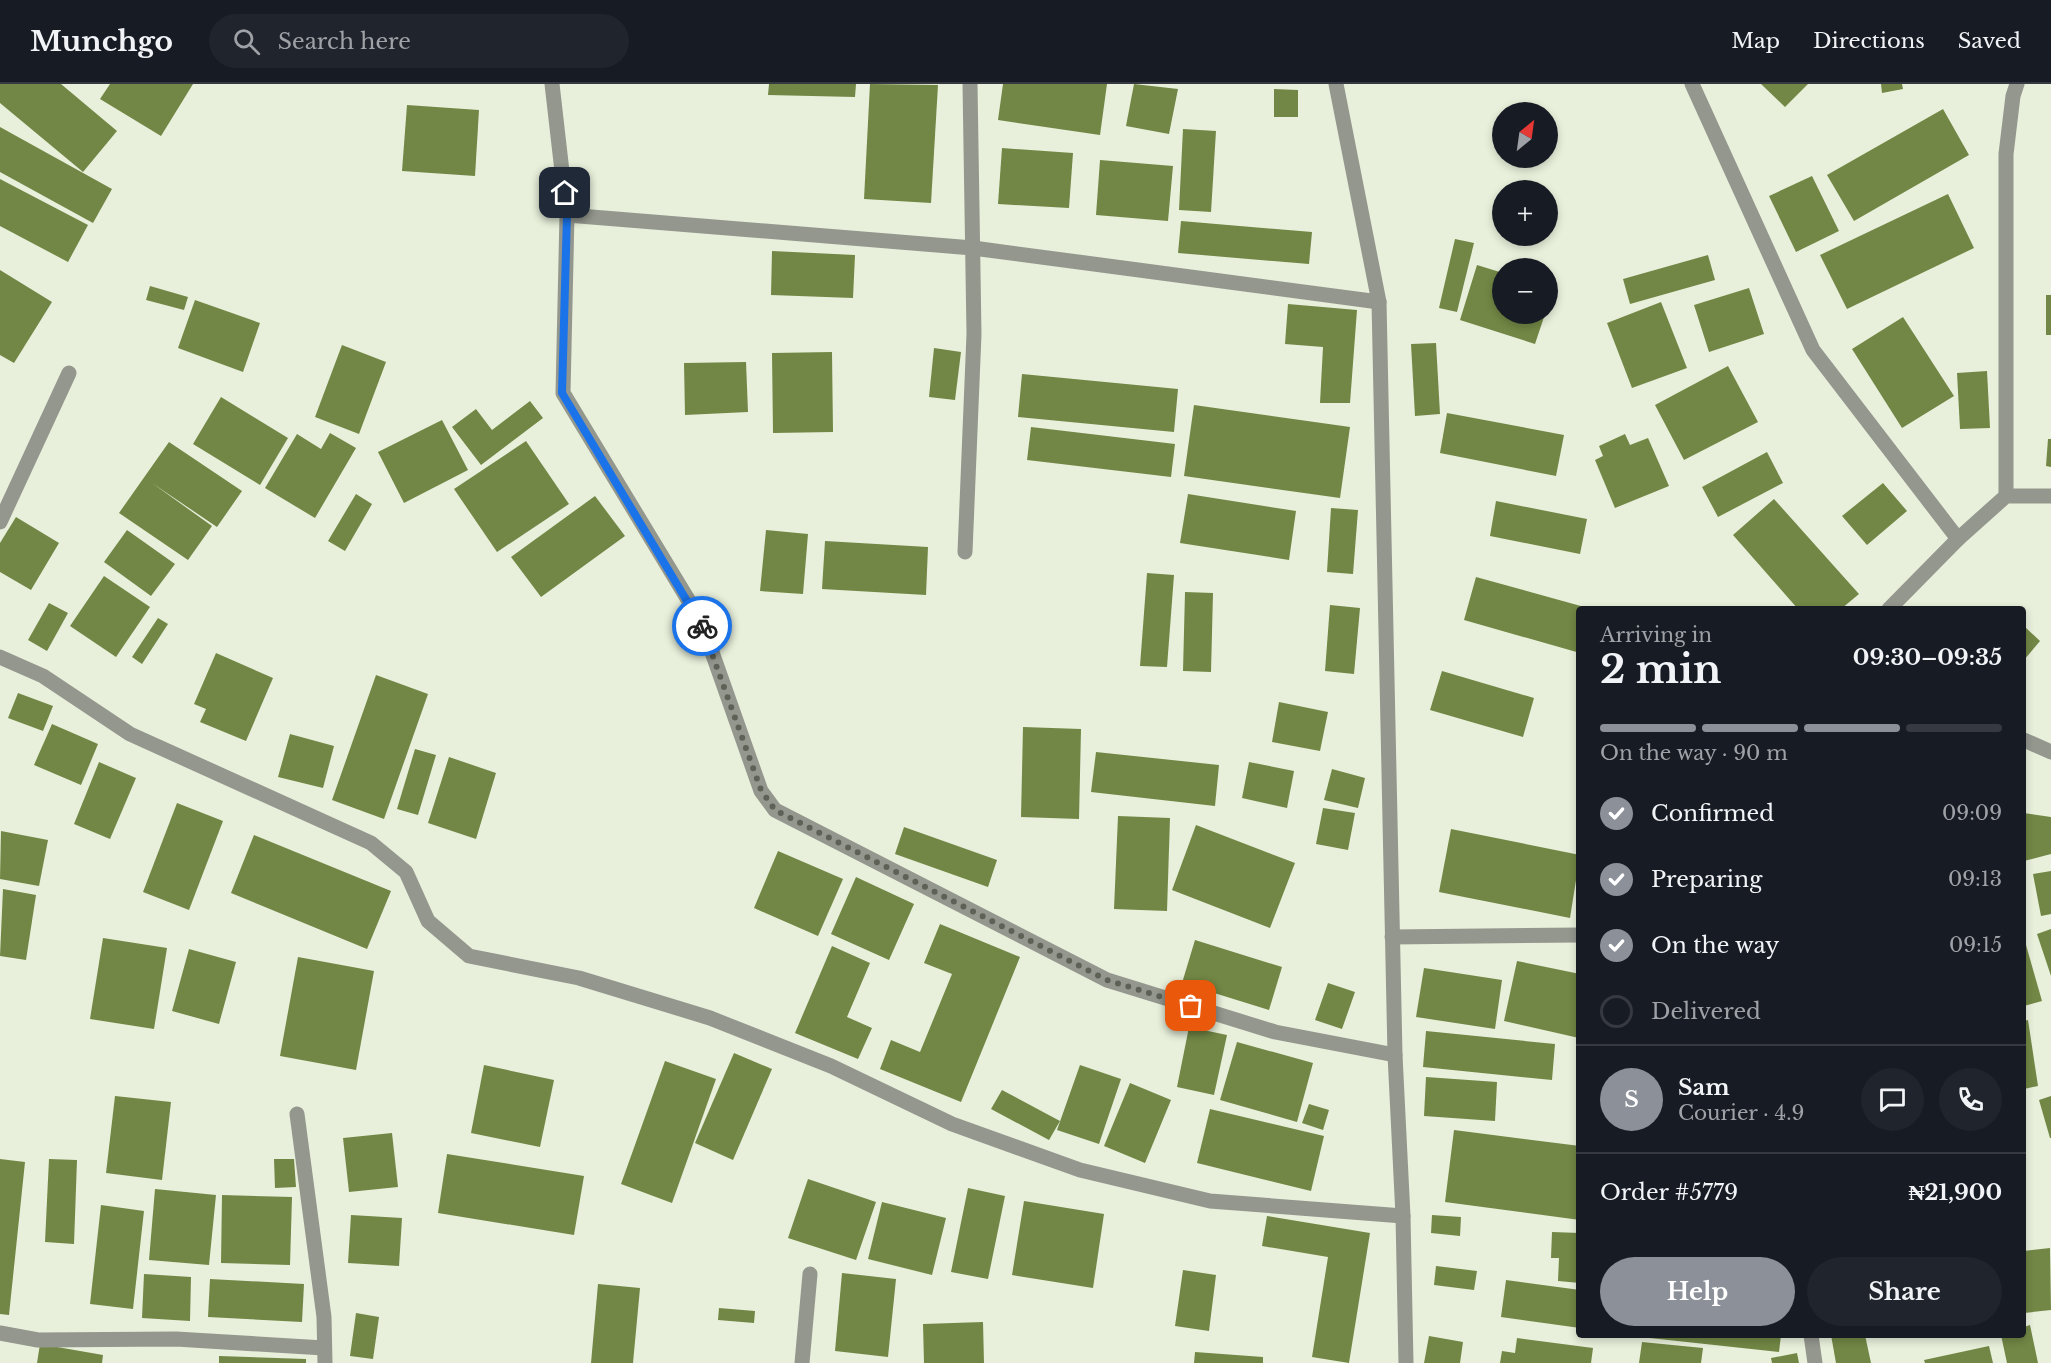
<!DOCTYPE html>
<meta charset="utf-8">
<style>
body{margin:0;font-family:"Libre Baskerville",serif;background:#20242c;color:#f1f3f6;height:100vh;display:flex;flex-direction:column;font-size:22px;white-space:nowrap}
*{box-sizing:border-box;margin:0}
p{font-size:20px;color:#9ea1a6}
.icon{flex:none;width:33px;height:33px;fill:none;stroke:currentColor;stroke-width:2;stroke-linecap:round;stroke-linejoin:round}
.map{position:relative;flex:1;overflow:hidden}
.details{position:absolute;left:1576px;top:522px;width:450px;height:732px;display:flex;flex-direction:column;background:#171b24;border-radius:6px;box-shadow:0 3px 9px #0003}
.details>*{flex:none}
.needle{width:39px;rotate:29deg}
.controls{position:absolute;left:1492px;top:18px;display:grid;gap:12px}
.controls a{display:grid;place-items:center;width:66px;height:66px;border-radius:50%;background:#171b24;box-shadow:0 3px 9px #0003;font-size:30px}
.pin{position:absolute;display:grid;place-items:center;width:51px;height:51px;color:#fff;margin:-26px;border-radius:12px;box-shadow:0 3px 9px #0006}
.courier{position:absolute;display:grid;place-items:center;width:60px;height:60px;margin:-30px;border:4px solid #1a73e8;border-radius:50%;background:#fff;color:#222;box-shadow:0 2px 8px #0007}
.head em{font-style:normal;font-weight:800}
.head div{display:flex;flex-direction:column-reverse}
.head{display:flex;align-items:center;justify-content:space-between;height:102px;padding:0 24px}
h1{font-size:39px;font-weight:800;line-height:45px}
.bar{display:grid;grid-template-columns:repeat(4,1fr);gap:9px 6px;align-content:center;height:72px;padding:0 24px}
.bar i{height:8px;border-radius:4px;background:#363941}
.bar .active{background:#8c9099}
.bar p{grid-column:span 4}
.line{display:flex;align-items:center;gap:15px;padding:0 24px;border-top:2px solid #363941}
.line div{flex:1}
.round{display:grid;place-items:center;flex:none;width:63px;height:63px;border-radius:32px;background:#20242c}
ol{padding:0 24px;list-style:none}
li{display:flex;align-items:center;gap:18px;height:66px}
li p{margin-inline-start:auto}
li .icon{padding:6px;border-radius:50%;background:#8c9099;color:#fff;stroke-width:4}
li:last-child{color:#9ea1a6}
li i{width:33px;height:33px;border:3px solid #363941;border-radius:50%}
.primary-button{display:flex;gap:12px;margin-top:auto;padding:12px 24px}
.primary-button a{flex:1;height:69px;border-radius:36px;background:#8c9099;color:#fff;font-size:24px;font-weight:800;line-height:69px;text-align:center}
.primary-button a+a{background:#20242c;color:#f1f3f6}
header{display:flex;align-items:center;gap:36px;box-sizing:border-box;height:84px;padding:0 30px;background:#171b24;border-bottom:2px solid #363941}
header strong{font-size:28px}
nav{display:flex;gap:33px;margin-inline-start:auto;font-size:21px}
.search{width:420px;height:54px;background:#20242c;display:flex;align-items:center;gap:15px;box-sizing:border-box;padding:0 21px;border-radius:33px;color:#9ea1a6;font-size:22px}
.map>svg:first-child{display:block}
.building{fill:#728745}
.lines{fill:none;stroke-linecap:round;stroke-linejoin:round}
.minor{stroke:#94978e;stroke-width:15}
.done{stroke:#5e6256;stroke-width:6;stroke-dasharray:0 10.8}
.route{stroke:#1a73e8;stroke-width:8}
</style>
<header>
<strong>Munchgo</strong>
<div class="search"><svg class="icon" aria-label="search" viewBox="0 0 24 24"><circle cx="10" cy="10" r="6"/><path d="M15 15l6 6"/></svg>Search here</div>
<nav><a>Map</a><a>Directions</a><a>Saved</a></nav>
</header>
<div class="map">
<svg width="2051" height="1279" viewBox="0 0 2051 1279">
<rect width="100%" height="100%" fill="#e8f0db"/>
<g class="building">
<polygon points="0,0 61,0 117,47 83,88 0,19"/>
<polygon points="110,0 193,0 161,52 100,15"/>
<polygon points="769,0 856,0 855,13 768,11"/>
<polygon points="870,0 938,1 931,119 864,115"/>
<polygon points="1003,0 1107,0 1100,51 998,36"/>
<polygon points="1134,0 1178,5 1169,50 1126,42"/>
<polygon points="1761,0 1808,0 1785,23"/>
<polygon points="1881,0 1902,0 1903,5 1882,9"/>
<polygon points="1274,5 1298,6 1298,33 1274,33"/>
<polygon points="407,21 479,26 475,92 402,87"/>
<polygon points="1943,25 1969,71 1854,137 1827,91"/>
<polygon points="0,43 112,105 93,139 0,88"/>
<polygon points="1183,45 1216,47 1211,128 1179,126"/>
<polygon points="1002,64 1073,69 1069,124 998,120"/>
<polygon points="1100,76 1173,82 1168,137 1096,131"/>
<polygon points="1812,92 1839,147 1796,168 1769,112"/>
<polygon points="0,95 88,141 68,178 0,142"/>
<polygon points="1948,110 1974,164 1847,225 1820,171"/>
<polygon points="1181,137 1312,148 1309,180 1178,169"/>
<polygon points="1455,155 1474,159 1457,228 1439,224"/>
<polygon points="772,167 855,171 853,214 771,211"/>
<polygon points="1708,171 1715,196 1630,220 1623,195"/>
<polygon points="1477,181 1503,189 1503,230 1545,230 1535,260 1460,236"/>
<polygon points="0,186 52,218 14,279 0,271"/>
<polygon points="150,202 188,213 184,226 146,216"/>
<polygon points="1749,204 1764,250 1709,268 1694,221"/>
<rect x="2046" y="211" width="5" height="40"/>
<polygon points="195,216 260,239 243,288 178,264"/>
<polygon points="1661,218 1687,284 1632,304 1607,239"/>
<polygon points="1288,220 1357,226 1350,319 1320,319 1323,263 1285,260"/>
<polygon points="1903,233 1954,312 1902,344 1852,265"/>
<polygon points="1436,259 1440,330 1415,332 1411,260"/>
<polygon points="342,261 386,278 359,350 315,333"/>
<polygon points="934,264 961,268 955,316 929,313"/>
<polygon points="832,268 833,348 773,349 772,269"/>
<polygon points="746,278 748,328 685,331 684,279"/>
<polygon points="1728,282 1758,338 1684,376 1655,321"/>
<polygon points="1987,287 1990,344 1960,345 1957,289"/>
<polygon points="1022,290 1178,305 1174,348 1018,333"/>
<polygon points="221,313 288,354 260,401 193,360"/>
<polygon points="530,317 543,334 481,381 452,343 476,325 492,346"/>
<polygon points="1194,321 1350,343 1340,414 1184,392"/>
<polygon points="1447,329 1564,351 1556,392 1440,369"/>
<polygon points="442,336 468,386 404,419 378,368"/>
<polygon points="1031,343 1175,360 1171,393 1027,376"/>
<polygon points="330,349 356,364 315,434 265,404 297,350 321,365"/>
<polygon points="1625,350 1630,361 1648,354 1669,402 1615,424 1595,376 1603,372 1599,362"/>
<polygon points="2048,355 2051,355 2051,383 2046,382"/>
<polygon points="526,357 569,420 497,468 454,405"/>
<polygon points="169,358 242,407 217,443 152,399 212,442 188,476 119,429"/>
<polygon points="1767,368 1783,399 1718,433 1702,403"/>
<polygon points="1883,399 1907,427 1867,461 1842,432"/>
<polygon points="356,410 372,420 345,467 328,457"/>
<polygon points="1188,410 1296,427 1289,476 1180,459"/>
<polygon points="595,412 625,452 541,513 511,473"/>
<polygon points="1774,415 1859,510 1841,525 1798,525 1733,451"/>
<polygon points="1496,417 1587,435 1580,470 1490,452"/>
<polygon points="1331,424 1358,426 1353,490 1327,488"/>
<polygon points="16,433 59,459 31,506 0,488 0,459"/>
<polygon points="127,446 175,480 151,512 104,478"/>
<polygon points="766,446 808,450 803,510 760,507"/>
<polygon points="825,457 928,463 926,511 822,505"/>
<polygon points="1147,489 1174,491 1167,583 1140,582"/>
<polygon points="104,492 150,523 116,573 70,542"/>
<polygon points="1476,493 1588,524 1580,525 1580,569 1464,536"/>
<polygon points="1185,508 1213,509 1211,588 1183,587"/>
<polygon points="49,519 68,529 47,567 28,556"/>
<polygon points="1330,521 1360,524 1354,590 1325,587"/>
<polygon points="158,534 168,540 142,580 132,573"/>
<polygon points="2024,542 2040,557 2024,576"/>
<polygon points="216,569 273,594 246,657 200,638 206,625 194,620"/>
<polygon points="1442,587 1534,614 1523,653 1430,626"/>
<polygon points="376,591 428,610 384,735 332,716"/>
<polygon points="18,609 53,622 43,647 8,634"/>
<polygon points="1279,618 1328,628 1320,667 1272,658"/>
<polygon points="52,640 98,660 81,701 34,681"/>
<polygon points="1023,643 1081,645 1079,735 1021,733"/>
<polygon points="290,650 334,662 323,704 278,693"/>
<polygon points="415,665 436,671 418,731 397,725"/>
<polygon points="1096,668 1219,681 1215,722 1091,708"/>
<polygon points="449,673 496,689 476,755 428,739"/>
<polygon points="99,678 136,694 110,755 74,740"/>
<polygon points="1249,678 1294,687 1287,724 1242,714"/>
<polygon points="1332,685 1365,694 1358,724 1324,716"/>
<polygon points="177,719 223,737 189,826 143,808"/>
<polygon points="1323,724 1355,729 1348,766 1316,760"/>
<polygon points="2024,729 2051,733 2051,770 2024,777"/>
<polygon points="1118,732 1170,734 1167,827 1114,825"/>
<polygon points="1196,741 1295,779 1270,844 1172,806"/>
<polygon points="904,743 997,776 988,803 895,770"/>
<polygon points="1451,745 1580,771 1570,834 1439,808"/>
<polygon points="1,747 48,756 39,802 0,795"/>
<polygon points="254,751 391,807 367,865 231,809"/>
<polygon points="778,767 843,795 818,852 754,824"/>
<polygon points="2051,787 2051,830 2041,832 2033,790"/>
<polygon points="856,793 914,820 889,876 831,850"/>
<polygon points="3,805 36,811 26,876 0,872"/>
<polygon points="940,840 1020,873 961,1018 880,985 891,956 920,968 952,890 924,879"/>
<polygon points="2051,845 2051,892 2037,850"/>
<polygon points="103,854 167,864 154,945 90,935"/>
<polygon points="2024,854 2042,917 2024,922"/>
<polygon points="1195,856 1282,883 1269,926 1182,899"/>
<polygon points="832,862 870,879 847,933 872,944 858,975 795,949"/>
<polygon points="189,865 236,878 219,940 172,927"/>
<polygon points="298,873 374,887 356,986 280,972"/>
<polygon points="1517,877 1580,890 1579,954 1504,937"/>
<polygon points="1424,884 1502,896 1495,945 1416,933"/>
<polygon points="1328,899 1355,908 1342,945 1315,936"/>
<polygon points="2028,936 2038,1002 2024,1005 2024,937"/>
<polygon points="1189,943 1227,951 1214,1011 1177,1003"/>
<polygon points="1426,947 1555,960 1552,996 1423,983"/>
<polygon points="1237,958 1313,979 1297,1038 1220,1016"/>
<polygon points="734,969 772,985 733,1076 695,1059"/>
<polygon points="665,977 716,995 672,1119 621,1100"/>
<polygon points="484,981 554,996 540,1063 471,1049"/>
<polygon points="1080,981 1121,995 1099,1060 1057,1046"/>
<polygon points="1426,993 1497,998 1495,1037 1424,1032"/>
<polygon points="1130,999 1171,1016 1145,1079 1104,1062"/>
<polygon points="1002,1006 1060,1037 1049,1056 991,1025"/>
<polygon points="115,1012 171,1018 162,1096 106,1089"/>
<polygon points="2051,1012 2051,1054 2050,1054 2039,1016"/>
<polygon points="1309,1020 1329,1026 1323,1046 1302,1039"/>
<polygon points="1210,1025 1324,1052 1311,1107 1197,1079"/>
<polygon points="1454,1046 1580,1062 1580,1136 1445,1118"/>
<polygon points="392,1049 398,1103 349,1108 343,1054"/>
<polygon points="447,1070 584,1092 574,1151 438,1129"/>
<polygon points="0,1075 25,1078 9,1231 0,1230"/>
<polygon points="49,1075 77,1076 74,1160 45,1158"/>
<polygon points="274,1075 294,1075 296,1103 275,1104"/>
<polygon points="808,1095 876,1118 856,1176 788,1154"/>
<polygon points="968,1104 1005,1112 988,1195 951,1188"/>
<polygon points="155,1105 216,1111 209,1181 149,1176"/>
<polygon points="222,1111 292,1113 290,1181 221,1179"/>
<polygon points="1024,1117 1104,1130 1093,1204 1012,1191"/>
<polygon points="882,1118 946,1134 932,1191 868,1175"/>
<polygon points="101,1121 144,1127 133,1225 90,1220"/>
<polygon points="351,1131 402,1134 399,1182 348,1179"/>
<polygon points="1432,1131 1461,1133 1460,1152 1431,1149"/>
<polygon points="1267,1132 1370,1149 1349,1279 1312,1273 1328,1173 1262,1162"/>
<polygon points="1552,1148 1580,1149 1580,1199 1558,1197 1559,1174 1551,1174"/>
<polygon points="2050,1164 2051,1226 2024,1229 2024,1167"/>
<polygon points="1436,1182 1477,1187 1474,1206 1434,1201"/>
<polygon points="1183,1186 1216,1191 1209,1247 1175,1242"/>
<polygon points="842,1189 896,1195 888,1273 835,1267"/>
<polygon points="144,1190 191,1193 190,1237 142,1234"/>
<polygon points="210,1195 304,1200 302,1238 208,1233"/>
<polygon points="1506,1196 1580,1206 1580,1244 1501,1233"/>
<polygon points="598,1200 640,1204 633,1279 591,1279"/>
<polygon points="719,1224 755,1227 754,1239 718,1236"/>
<polygon points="356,1229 379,1233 373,1275 350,1272"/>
<polygon points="983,1238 984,1279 924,1279 923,1240"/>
<polygon points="2030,1241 2038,1279 2007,1279 2001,1251 2024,1251 2024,1243"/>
<polygon points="1622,1251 1781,1251 1779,1268"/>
<polygon points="1831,1251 1865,1251 1871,1279 1836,1279"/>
<polygon points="1429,1252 1463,1258 1460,1279 1424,1279"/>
<polygon points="1517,1254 1593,1264 1591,1279 1500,1279 1502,1267 1515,1269"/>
<polygon points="1642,1258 1703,1264 1701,1279 1639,1279"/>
<polygon points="40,1260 103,1271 102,1279 37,1279"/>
<polygon points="1989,1262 1993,1279 1925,1279 1924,1276"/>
<polygon points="1195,1268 1263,1273 1263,1279 1194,1279"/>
<polygon points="1797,1269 1799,1279 1772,1279 1771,1274"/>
<polygon points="219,1272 306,1275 306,1279 219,1279"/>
</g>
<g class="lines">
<g class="minor">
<polyline points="552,0 567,131 973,164 1379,218"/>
<polyline points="1336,0 1379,218 1395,971 1403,1132 1406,1279"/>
<polyline points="1692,0 1813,266 1958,455"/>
<polyline points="567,131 563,309 701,537 761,707 775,726 1107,896 1275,948 1395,971"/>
<polyline points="2006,412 2006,70 2013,12 2017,0"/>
<polyline points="0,438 69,289"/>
<polyline points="965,468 974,250 970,0"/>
<polyline points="1889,525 1958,455 2006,412 2051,412"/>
<polyline points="0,573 43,592 130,650 371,759 406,788 428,837 469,872 579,894 710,934 831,982 952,1040 1080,1086 1210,1117 1403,1132"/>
<polyline points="2024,656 2051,668"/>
<polyline points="1392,853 1580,851"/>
<polyline points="297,1030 324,1233 325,1279"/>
<polyline points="0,1249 38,1256 176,1255 324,1264"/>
<polyline points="1811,1251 1815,1279"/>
<polyline points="802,1279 810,1190"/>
</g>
</g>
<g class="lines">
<polyline class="done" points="702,542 761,706 775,726 1107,896 1191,922"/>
<polyline class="route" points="565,109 567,131 562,309 702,542"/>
</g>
</svg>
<div class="controls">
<a><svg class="needle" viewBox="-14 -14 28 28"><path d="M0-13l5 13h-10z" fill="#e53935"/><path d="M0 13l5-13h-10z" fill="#9ea1a6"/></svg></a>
<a>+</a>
<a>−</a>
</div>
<div class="pin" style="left:1191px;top:922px;background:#ea580c"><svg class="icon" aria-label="bag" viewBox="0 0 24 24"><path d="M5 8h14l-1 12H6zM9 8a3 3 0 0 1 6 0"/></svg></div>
<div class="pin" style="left:565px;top:109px;background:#1f2937"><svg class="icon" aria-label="home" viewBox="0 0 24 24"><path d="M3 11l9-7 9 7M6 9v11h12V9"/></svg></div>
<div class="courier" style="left:702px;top:542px"><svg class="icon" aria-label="bike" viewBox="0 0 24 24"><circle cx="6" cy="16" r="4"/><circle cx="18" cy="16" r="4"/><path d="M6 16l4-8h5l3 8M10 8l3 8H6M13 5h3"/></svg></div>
<section class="details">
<div class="head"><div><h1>2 min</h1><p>Arriving in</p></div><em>09:30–09:35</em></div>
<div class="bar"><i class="active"></i><i class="active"></i><i class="active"></i><i></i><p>On the way · 90 m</p></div>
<ol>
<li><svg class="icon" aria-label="check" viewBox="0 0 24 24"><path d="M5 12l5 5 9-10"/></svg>Confirmed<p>09:09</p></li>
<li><svg class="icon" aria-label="check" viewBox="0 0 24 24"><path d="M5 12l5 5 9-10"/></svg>Preparing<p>09:13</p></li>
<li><svg class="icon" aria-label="check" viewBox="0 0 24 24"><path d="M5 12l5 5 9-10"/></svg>On the way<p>09:15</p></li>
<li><i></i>Delivered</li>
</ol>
<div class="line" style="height:108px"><b class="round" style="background:#8c9099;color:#fff">S</b><div><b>Sam</b><p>Courier · 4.9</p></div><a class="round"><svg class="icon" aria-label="chat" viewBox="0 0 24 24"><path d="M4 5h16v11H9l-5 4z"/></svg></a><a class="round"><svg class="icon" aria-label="phone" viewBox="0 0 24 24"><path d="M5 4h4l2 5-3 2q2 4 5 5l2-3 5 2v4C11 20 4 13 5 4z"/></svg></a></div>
<div class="line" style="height:78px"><div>Order #5779</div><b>₦21,900</b></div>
<div class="primary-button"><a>Help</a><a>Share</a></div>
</section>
</div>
